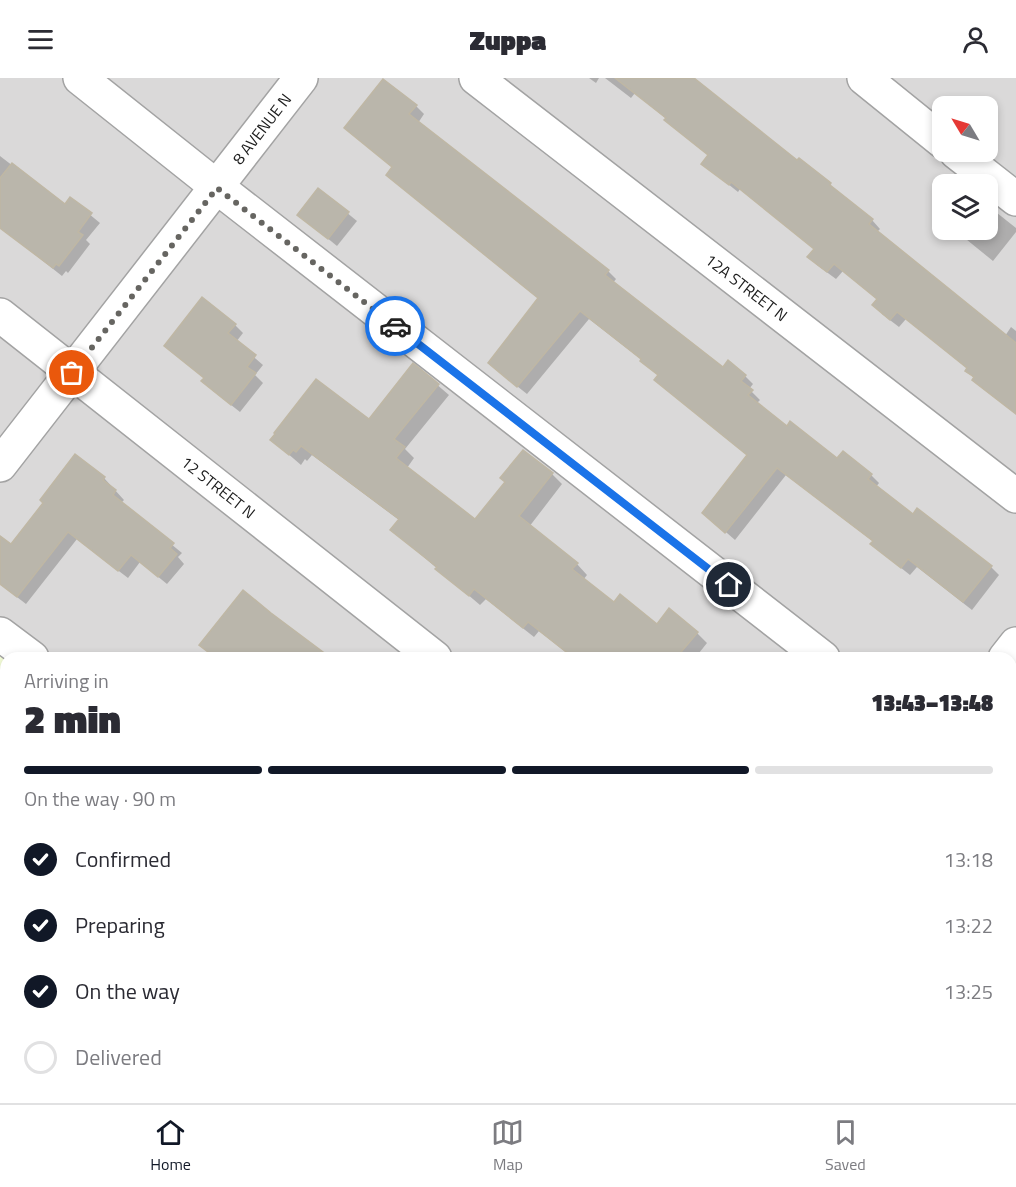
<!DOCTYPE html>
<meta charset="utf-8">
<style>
body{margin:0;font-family:"Titillium Web",sans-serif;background:#f2f2f3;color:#2b2b33;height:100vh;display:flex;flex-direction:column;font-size:22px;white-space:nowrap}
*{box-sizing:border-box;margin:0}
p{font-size:20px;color:#7c7c81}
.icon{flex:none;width:33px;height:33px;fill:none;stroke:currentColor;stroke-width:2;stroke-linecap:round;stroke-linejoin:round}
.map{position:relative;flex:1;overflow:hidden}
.details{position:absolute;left:0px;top:574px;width:1017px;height:452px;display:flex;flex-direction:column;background:#fff;border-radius:18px 18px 0 0;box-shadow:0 3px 9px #0003}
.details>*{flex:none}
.needle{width:39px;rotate:308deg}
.buttons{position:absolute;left:932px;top:18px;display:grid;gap:12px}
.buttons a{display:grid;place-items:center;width:66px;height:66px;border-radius:12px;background:#fff;box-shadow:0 3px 9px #0003;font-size:30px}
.pin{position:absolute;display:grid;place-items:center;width:51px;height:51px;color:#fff;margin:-26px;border:3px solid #fff;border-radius:50%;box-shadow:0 2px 6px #0007}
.courier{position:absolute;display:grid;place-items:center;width:60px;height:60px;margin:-30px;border:4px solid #1a73e8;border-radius:50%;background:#fff;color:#222;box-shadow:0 2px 8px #0007}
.headline em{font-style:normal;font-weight:800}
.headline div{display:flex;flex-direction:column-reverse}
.headline{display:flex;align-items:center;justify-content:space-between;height:102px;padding:0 24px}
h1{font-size:39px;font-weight:800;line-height:45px}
.bar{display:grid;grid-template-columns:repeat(4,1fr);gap:9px 6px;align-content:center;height:72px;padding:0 24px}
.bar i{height:8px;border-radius:4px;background:#e1e1e2}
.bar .on{background:#111827}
.bar p{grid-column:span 4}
ol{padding:0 24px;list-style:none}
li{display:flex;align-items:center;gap:18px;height:66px}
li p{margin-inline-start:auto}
li .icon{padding:6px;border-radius:50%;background:#111827;color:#fff;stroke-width:4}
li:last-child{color:#7c7c81}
li i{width:33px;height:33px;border:3px solid #e1e1e2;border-radius:50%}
header{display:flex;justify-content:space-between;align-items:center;height:78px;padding:0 24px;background:#fff;font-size:27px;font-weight:800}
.tab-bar{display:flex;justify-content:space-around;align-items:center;height:84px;border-top:2px solid #e1e1e2;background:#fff;font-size:16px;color:#7c7c81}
.tab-bar a{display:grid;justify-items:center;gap:3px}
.tab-bar .on{color:#111827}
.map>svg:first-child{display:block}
.residential{fill:#dad9d9;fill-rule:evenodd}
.education{fill:#f6ffd9}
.shadow{fill:#0003}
.building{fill:#bab6ab;stroke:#bfb7a4;stroke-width:1.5}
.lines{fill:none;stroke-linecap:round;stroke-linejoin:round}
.minor-casing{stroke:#a3a3a3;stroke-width:36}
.minor{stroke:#fff;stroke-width:33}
.done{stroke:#666561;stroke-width:6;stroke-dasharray:0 10.8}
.route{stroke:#1a73e8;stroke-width:8}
.labels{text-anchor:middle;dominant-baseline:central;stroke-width:4.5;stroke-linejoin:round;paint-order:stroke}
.street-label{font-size:16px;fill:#1c1c1c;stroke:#fff}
</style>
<header><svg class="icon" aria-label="menu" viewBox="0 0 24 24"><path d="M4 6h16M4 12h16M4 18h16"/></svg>Zuppa<svg class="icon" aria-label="person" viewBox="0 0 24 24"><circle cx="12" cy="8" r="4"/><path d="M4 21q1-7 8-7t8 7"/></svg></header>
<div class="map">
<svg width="1016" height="1025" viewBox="0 0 1016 1025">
<rect width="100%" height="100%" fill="#eeede2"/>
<path class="residential" d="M 0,0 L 1016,0 L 1016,1025 L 0,1025 ZM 942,28 L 987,28 L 987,74 L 942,74 ZM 942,106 L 987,106 L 987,152 L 942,152 ZM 6,580 L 1011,580 L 1011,1020 L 6,1020 Z"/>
<polygon class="education" points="0,569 6,580 6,1020 599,1020 606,1025 0,1025"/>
<g class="shadow">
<polygon points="589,0 599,0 596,5"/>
<polygon points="605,0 690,0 872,142 880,151 877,154 1005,258 1011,249 1016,253 1016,336 982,310 967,292 968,291 906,241 899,249 882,236 878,222 843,193 836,201 817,187 809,179 815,171 740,111 738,114 703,86 710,77 635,15 631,20"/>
<polygon points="416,28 424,36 418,45 608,193 616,201 613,205 723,291 745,298 753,306 749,311 760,322 757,325 787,350 837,382 871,397 879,405 876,409 913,438 991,489 999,497 972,532 917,489 910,497 881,474 872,466 874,464 786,397 735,462 704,435 748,378 642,282 589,241 527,316 498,293 539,221 396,105 388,97 393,90 346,50"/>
<polygon points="0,78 65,128 71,121 100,145 86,162 90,166 68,195 66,193 62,198 0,149"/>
<polygon points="319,112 357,143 337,168 299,137"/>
<polygon points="987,127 1016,150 1016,154 993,183 956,153 958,152 987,152"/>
<polygon points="235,247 243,255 236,264 263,287 255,297 263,305 240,334 212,312 203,303 206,301 174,276"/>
<polygon points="414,287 449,317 405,371 414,380 407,390 476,443 552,396 562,406 529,449 577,486 587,497 583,502 614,526 657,548 697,555 707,565 695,580 573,580 539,553 534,559 486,521 480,527 392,452 399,442 312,377 307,383 305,381 301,387 272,362 369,343"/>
<polygon points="104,400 124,422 121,425 182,475 178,479 184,486 167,506 140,484 128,500 77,461 26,526 0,506 0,478"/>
<polygon points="243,514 329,580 217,580 209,575 201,567"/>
<polygon points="1011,848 1016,852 1016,941 1011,937"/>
<polygon points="94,1020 251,1020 258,1025 101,1025"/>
<polygon points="797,1020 898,1020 904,1025 803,1025"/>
</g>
<g class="building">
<polygon points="615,0 694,0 797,82 799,80 831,105 830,107 873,141 869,146 1016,265 1016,336 972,302 974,299 965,293 967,290 897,234 890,242 872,227 877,221 834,186 827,194 807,179 814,171 731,104 729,107 701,86 708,77 664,42 666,40"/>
<polygon points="383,1 417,27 409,36 609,192 605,197 723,289 728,282 746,297 741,303 753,312 748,317 787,348 790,343 837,380 843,373 872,396 868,401 913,436 917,430 992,488 963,524 908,481 901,490 870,466 873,463 777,390 725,455 702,435 747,377 654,302 658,297 640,283 641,281 580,233 517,309 488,285 538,220 386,97 392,89 344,50"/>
<polygon points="12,85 65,126 70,119 92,135 78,154 83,157 59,188 56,186 53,190 0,150 0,100"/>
<polygon points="318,110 349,134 328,161 297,137"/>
<polygon points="202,219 236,246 228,255 256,277 247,289 256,295 231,327 201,303 204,300 164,268"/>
<polygon points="413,285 439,306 394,361 405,369 396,380 475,441 505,404 500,400 523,372 553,395 519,438 578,485 572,491 614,524 620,516 657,546 669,530 698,554 676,580 574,580 528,544 523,550 474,511 469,518 435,491 437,489 390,452 399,441 301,368 296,374 293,372 289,377 270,362 275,356 274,355 316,301 369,341"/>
<polygon points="75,376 105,399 103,402 116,412 113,417 174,465 170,470 177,476 158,499 131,477 118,493 68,454 17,519 0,506 0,458 11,466 43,425 40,422"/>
<polygon points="243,512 271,535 331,580 216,580 199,567"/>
</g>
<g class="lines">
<g class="minor-casing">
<g id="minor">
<polyline points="80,0 217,109 823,580"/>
<path id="s1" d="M 476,0 L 1016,418"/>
<polyline points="864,0 942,63"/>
<polyline points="956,74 1016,121"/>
<path id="s2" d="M 0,237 L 435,580"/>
<path id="s3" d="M 0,387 L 301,0"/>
<polyline points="0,556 32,580"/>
<polyline points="1005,580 1016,566"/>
<polyline points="1011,727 1016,731"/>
<polyline points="600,1020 606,1025"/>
<polyline points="1000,1020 1006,1025"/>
<polyline points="644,1025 648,1020"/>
</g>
</g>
<use href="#minor" class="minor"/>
</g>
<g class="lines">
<polyline class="done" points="72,295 217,110 395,248"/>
<polyline class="route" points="395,248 729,507"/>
</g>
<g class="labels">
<g class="street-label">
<text stroke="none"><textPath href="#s3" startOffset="426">8 AVENUE N</textPath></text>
<text stroke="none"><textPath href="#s1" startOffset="342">12A STREET N</textPath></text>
<text stroke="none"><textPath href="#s2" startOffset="278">12 STREET N</textPath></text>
</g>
</g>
</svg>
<div class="buttons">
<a><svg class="needle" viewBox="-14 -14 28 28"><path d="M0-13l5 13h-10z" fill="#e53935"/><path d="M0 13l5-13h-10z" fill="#7c7c81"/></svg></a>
<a><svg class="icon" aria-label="layers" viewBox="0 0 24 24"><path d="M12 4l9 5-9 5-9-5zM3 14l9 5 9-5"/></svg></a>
</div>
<div class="pin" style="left:72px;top:295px;background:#ea580c"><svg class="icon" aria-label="bag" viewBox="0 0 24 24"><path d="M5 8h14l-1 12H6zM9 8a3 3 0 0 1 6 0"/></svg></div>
<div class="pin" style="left:729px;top:507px;background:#1f2937"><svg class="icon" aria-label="home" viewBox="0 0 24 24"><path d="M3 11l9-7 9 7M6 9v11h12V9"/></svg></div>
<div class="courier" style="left:395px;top:248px"><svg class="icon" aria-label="car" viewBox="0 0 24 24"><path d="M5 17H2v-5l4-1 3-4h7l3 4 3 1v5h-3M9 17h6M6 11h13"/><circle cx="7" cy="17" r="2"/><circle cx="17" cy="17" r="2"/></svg></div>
<section class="details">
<div class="headline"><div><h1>2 min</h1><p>Arriving in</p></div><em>13:43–13:48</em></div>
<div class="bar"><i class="on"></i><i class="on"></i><i class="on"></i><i></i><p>On the way · 90 m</p></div>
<ol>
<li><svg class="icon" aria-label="check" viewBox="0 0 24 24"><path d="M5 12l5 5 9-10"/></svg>Confirmed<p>13:18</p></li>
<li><svg class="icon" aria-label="check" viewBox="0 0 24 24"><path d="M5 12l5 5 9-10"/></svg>Preparing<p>13:22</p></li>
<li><svg class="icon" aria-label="check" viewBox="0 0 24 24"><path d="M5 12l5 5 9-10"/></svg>On the way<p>13:25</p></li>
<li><i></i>Delivered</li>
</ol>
</section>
</div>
<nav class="tab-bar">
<a class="on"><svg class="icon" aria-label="home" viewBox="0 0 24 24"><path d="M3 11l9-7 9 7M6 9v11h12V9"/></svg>Home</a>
<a><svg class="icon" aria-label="map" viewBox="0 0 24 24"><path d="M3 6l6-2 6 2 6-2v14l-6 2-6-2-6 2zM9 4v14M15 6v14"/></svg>Map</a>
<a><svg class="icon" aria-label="saved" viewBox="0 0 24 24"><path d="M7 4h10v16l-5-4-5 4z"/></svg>Saved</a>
</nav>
